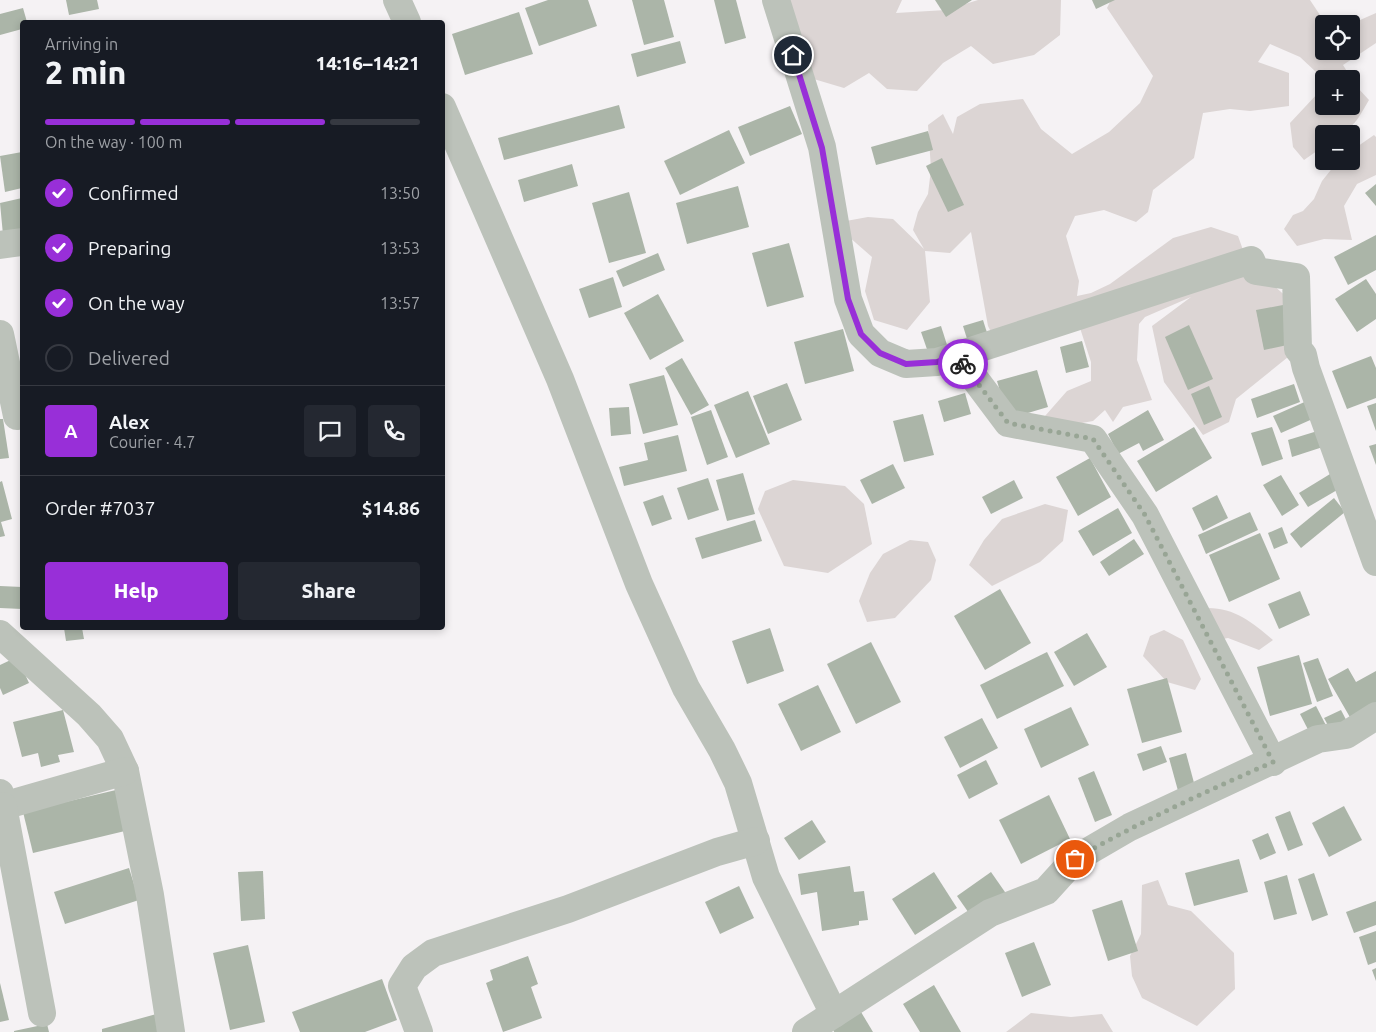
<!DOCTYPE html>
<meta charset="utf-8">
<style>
body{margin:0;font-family:Ubuntu,sans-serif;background:#242831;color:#f1f3f6;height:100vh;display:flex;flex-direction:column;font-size:19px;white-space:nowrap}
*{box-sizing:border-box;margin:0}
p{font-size:16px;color:#9ea1a6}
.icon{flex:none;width:28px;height:28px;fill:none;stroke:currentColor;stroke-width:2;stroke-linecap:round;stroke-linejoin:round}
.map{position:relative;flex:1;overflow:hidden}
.side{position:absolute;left:20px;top:20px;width:425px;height:610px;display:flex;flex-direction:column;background:#171b24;border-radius:5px;box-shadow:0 2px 8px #0003}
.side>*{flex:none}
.fabs{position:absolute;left:1315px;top:15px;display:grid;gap:10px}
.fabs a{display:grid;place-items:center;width:45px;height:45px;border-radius:5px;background:#171b24;box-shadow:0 2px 8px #0003;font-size:25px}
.pin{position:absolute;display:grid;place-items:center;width:42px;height:42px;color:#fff;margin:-21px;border:2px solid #fff;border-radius:50%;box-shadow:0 1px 5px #0007}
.courier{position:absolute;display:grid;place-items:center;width:50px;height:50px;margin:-25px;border:4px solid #982fd8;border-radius:50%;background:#fff;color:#222;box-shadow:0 1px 6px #0007}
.head em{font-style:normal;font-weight:800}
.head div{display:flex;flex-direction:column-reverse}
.head{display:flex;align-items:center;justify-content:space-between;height:85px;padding:0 25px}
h1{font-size:32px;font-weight:800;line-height:38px}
.bar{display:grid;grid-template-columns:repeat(4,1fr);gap:8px 5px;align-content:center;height:60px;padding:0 25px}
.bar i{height:6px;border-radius:4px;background:#363941}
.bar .active{background:#982fd8}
.bar p{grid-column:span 4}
.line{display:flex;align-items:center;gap:12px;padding:0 25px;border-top:1px solid #363941}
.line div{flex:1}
.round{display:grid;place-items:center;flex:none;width:52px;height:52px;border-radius:5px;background:#242831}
ol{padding:0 25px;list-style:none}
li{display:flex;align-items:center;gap:15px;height:55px}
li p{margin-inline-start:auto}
li .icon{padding:5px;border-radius:50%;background:#982fd8;color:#fff;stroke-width:4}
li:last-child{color:#9ea1a6}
li i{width:28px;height:28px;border:2px solid #363941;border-radius:50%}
.cta{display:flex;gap:10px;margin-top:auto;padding:10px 25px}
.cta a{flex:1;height:58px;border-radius:5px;background:#982fd8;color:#fff;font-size:20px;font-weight:800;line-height:58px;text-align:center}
.cta a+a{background:#242831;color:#f1f3f6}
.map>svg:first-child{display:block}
.green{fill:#dcd5d4;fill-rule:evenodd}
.building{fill:#abb5a8}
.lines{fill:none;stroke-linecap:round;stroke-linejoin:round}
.minor{stroke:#bcc2ba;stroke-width:28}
.done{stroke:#98a595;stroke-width:5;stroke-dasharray:0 9}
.route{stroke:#982fd8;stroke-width:6}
</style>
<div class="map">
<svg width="1376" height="1032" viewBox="0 0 1376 1032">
<rect width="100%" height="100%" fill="#f5f2f4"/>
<g class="green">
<polygon points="779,0 902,0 896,13 946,10 978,0 1061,0 1060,35 1034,55 993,64 971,46 943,63 917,91 887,89 869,73 844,88 807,77"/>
<path d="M 1111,0 L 1310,0 L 1326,24 L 1324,24 L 1324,51 L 1351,51 L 1351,24 L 1376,13 L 1376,43 L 1343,65 L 1357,87 L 1369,100 C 1356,122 1352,134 1324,134 L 1324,146 L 1304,160 L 1293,147 L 1290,123 L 1318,93 L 1316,72 L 1300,57 L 1270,44 L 1258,62 L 1289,73 L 1289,106 L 1250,111 L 1230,109 L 1203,113 L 1194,158 L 1153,190 L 1148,212 L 1136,222 L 1104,210 L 1075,216 L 1066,236 L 1079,281 L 1077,296 L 1091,293 L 1110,284 L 1173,238 L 1211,227 L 1238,236 L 1247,261 L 1291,301 L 1298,349 L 1236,399 L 1229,422 L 1203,435 L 1164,382 L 1152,326 L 1191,297 L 1145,317 L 1139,324 L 1137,360 L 1152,400 L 1123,407 L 1113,422 L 1105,410 L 1093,421 L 1054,428 L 1038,424 L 1067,391 L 1091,381 L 1091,362 L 1080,328 L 999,348 L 988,326 L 971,232 L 950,253 L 925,251 L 930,302 L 907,330 L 874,320 L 865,291 L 872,257 L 848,236 L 846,221 L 868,217 L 893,219 L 924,249 L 913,230 L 918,212 L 928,194 L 931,169 L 928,125 L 943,114 L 953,134 L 957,117 L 980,104 L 1023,99 L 1041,129 L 1072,154 L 1109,132 L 1140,103 L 1153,76 L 1107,8 ZM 1324,79 L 1351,79 L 1351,106 L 1324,106 Z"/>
<polygon points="1374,135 1376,137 1376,175 1357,184 1344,206 1352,240 1324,239 1297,246 1284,229 1293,215 1303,211 1314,199 1322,181 1338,161 1351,161 1351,151"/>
<polygon points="793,480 845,486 864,504 872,544 828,573 784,566 758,509 765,491"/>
<polygon points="1045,504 1068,510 1063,541 1040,562 992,586 969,565 984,540 1002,519"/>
<polygon points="910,540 928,542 936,560 931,580 895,618 867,622 859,601 870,573 883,554"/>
<path d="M 1208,608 C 1235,608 1253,623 1273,640 L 1259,650 L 1228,638 L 1208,642 Z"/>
<polygon points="1164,630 1183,640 1201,679 1195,690 1167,682 1143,656 1150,636"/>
<polygon points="1158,880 1168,905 1191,911 1234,953 1235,989 1197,1026 1142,998 1132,976 1130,956 1141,934 1142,885"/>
<polygon points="1031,1013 1071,1017 1102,1014 1113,1032 1006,1032"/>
</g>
<g class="building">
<polygon points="66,0 97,0 99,9 69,15"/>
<polygon points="548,0 588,0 597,26 539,46 525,8"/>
<polygon points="632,0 664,0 674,37 644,45"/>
<polygon points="714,0 736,0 746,38 725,44"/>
<polygon points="935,0 972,0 946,17"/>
<polygon points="1092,0 1115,0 1096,9"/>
<polygon points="23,8 27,22 22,22 22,29 0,35 0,14"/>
<polygon points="519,12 533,54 465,75 452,34"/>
<polygon points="680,41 686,63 637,77 631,54"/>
<polygon points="619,105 625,128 504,160 498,138"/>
<polygon points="790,106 802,134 750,156 738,127"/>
<polygon points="729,130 745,163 680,195 664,161"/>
<polygon points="928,131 933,150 876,165 871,147"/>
<polygon points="22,152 22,188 5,192 0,156"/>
<polygon points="942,158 964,205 948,212 926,166"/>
<polygon points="572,164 578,186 524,202 518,180"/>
<polygon points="1376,184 1376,206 1365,193"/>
<polygon points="738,186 749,227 687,244 676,203"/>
<polygon points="629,192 646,253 609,263 592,203"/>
<polygon points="22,198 22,231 3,235 0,203"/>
<polygon points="1376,235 1376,270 1348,285 1334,257"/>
<polygon points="789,243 804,297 767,307 752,253"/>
<polygon points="658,253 665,270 623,287 616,271"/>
<polygon points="613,277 622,307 589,318 579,289"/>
<polygon points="1366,279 1376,294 1376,319 1357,332 1335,299"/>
<polygon points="658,294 684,341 650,360 624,313"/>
<polygon points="1283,305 1292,344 1264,350 1256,310"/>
<polygon points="983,320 989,339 969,345 963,326"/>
<polygon points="1189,325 1213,379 1188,390 1165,337"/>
<polygon points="941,326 948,348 929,355 921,332"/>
<polygon points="843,329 854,371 805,384 794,342"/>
<polygon points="1082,341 1089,367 1066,373 1060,347"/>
<polygon points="1371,356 1376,368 1376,398 1347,409 1332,371"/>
<polygon points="682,358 709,405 691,415 665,368"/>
<polygon points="1037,370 1048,407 1008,419 997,381"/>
<polygon points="664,375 678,425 643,434 629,384"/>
<polygon points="787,383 802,420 768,434 753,396"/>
<polygon points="1294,384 1300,402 1257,418 1251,399"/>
<polygon points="1209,386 1222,417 1204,425 1191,394"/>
<polygon points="748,391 770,444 736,458 714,405"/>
<polygon points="965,393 971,414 944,422 938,401"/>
<polygon points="1309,400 1317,417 1281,433 1273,416"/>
<polygon points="1376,403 1376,431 1367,406"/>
<polygon points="629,407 631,434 611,436 609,408"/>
<polygon points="711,410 728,457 707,465 691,417"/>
<polygon points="1148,410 1164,440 1143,451 1139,443 1118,454 1108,434"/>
<polygon points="923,414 934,455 904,462 893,421"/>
<polygon points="0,419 3,419 9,458 0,459"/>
<polygon points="1194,427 1212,458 1156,492 1137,461"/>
<polygon points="1272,427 1283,459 1262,466 1251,433"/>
<polygon points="1324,429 1329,445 1292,457 1288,440"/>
<polygon points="678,435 687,471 624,486 619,467 648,460 644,443"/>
<polygon points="1376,444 1376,465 1369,446"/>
<polygon points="1090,458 1111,497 1078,516 1056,477"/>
<polygon points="893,464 905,488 872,504 860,480"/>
<polygon points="1335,471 1344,486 1308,507 1299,493"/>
<polygon points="743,473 755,514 727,521 716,480"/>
<polygon points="1281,475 1299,505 1282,516 1263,485"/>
<polygon points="708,478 719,510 688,520 677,488"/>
<polygon points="1014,480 1023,498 991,514 982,497"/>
<polygon points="2,481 12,519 1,522 5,536 0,537 0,482"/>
<polygon points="663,495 672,519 652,526 643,502"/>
<polygon points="1217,495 1228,518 1203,531 1192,508"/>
<polygon points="1334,498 1345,512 1301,548 1290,534"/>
<polygon points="1118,508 1132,533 1093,556 1078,531"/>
<polygon points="1250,512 1258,530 1206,554 1198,535"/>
<polygon points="755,520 762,541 702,559 695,538"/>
<polygon points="1282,527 1288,543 1274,549 1268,533"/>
<polygon points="1260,533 1280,579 1229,602 1209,555"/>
<polygon points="1134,539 1144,554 1109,576 1100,562"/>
<polygon points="0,586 22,587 22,609 0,608"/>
<polygon points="1000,589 1031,643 985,670 954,616"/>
<polygon points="1300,591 1310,615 1279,629 1268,604"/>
<polygon points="64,628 82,628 84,639 66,641"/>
<polygon points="770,628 784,671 747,684 732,641"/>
<polygon points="1087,633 1107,667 1074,686 1054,652"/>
<polygon points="871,642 901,702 856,724 827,664"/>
<polygon points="1047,652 1064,686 997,719 980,685"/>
<polygon points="1299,655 1312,704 1270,716 1257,667"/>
<polygon points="17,657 29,683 3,695 0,688 0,665"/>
<polygon points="1318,658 1333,696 1317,702 1303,663"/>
<polygon points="1348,668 1356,682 1376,671 1376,714 1355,726 1328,679"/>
<polygon points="1167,678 1182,732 1142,743 1127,689"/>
<polygon points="818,685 841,732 801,751 778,704"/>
<polygon points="1316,706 1335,743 1319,751 1300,714"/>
<polygon points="1071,707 1089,745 1041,768 1024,729"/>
<polygon points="63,710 74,752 58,755 60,762 41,767 38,753 22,757 13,722"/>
<polygon points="1341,710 1353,733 1337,742 1324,718"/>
<polygon points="982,718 998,748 960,768 944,737"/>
<polygon points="1161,746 1167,762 1143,771 1137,754"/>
<polygon points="1186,753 1197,794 1180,798 1169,758"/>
<polygon points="986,760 998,784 969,799 957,775"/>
<polygon points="1094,771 1112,815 1095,822 1078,778"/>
<polygon points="116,790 125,831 33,853 23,812"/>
<polygon points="1049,795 1070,839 1021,864 999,820"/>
<polygon points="1344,806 1362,840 1329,857 1312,823"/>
<polygon points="1290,811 1303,845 1288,851 1275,817"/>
<polygon points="812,820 826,842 799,860 784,838"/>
<polygon points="1268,833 1276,853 1260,860 1252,840"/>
<polygon points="1239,859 1248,892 1194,906 1185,873"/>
<polygon points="850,866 854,892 864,891 868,920 859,921 859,925 822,931 817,892 801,895 798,874"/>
<polygon points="129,868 139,900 65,924 54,892"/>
<polygon points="263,871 265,919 241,921 238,872"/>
<polygon points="934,872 957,908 915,935 892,899"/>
<polygon points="991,872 1014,905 980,929 957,896"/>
<polygon points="1314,873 1328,915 1312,921 1298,879"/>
<polygon points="1287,875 1297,914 1274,920 1264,882"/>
<polygon points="739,886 754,918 720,934 705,902"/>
<polygon points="1122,900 1138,951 1108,961 1092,910"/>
<polygon points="1376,901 1376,925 1354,933 1346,912"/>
<polygon points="1376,931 1376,962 1368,965 1359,937"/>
<polygon points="1034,942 1051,985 1022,997 1005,953"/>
<polygon points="248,945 265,1022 230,1030 213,953"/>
<polygon points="528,956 538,984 531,987 542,1018 503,1032 486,983 493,980 490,970"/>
<polygon points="1376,968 1376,981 1372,970"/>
<polygon points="382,979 397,1020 365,1032 300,1032 292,1012"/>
<polygon points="0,983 9,1020 0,1022"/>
<polygon points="934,985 961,1032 920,1032 903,1004"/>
<polygon points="861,1012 873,1032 834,1032 833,1029"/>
<polygon points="160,1013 165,1032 102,1032 102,1029"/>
<polygon points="47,1024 49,1032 14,1032 14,1031"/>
</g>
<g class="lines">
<g class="minor">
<polyline points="397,0 407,22"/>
<polyline points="776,0 822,147 848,299 861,334 880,353 906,364 937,362 1251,260 1256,271 1296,277 1298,349 1303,355 1306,368 1376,562"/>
<polyline points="442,107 560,379 639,584 686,688 722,750 738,783 766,877 834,1014"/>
<polyline points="0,245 22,242"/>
<polyline points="0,334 17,416"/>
<polyline points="957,355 1008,423 1093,439 1145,515 1273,762"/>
<polyline points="0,634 89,715 110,739 125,771 150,895 171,1032"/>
<polyline points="0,793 3,806 125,771"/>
<polyline points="3,806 42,1013"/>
<polyline points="419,1032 402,986 414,967 433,953 568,909 717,852 756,841"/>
<polyline points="806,1032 990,913 1046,891 1075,859 1130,827 1318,739 1346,735 1376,716"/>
</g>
</g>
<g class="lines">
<path class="done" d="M 963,364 L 1008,423 L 1093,439 L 1145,515 L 1273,762 C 1205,792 1139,822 1075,859"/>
<polyline class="route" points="793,55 822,148 848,299 861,334 880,353 906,364 937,362 957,355 963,364"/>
</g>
</svg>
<div class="fabs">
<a><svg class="icon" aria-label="locate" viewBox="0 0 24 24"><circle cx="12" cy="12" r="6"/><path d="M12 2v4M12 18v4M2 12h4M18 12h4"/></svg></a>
<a>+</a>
<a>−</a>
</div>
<div class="pin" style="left:1075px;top:859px;background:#ea580c"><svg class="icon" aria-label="bag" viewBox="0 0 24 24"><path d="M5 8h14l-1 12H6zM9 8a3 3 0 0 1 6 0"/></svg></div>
<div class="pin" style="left:793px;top:55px;background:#1f2937"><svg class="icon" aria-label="home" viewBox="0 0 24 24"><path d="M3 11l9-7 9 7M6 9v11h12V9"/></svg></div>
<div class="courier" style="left:963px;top:364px"><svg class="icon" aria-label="bike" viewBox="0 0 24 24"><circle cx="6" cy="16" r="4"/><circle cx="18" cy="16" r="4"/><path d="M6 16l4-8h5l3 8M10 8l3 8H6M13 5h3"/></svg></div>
<section class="side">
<div class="head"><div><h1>2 min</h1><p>Arriving in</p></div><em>14:16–14:21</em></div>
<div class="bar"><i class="active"></i><i class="active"></i><i class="active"></i><i></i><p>On the way · 100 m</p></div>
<ol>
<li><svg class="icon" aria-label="check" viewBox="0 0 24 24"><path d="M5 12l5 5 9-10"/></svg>Confirmed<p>13:50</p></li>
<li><svg class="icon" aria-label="check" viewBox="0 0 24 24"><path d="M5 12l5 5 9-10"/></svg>Preparing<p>13:53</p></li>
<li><svg class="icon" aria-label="check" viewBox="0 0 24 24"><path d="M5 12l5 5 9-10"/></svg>On the way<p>13:57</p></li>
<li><i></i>Delivered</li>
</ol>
<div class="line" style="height:90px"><b class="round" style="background:#982fd8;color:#fff">A</b><div><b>Alex</b><p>Courier · 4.7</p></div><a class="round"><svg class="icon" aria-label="chat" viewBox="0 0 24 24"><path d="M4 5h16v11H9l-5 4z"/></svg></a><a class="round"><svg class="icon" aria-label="phone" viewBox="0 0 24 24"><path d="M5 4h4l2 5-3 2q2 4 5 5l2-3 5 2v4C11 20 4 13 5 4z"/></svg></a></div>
<div class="line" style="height:65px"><div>Order #7037</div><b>$14.86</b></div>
<div class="cta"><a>Help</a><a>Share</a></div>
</section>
</div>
